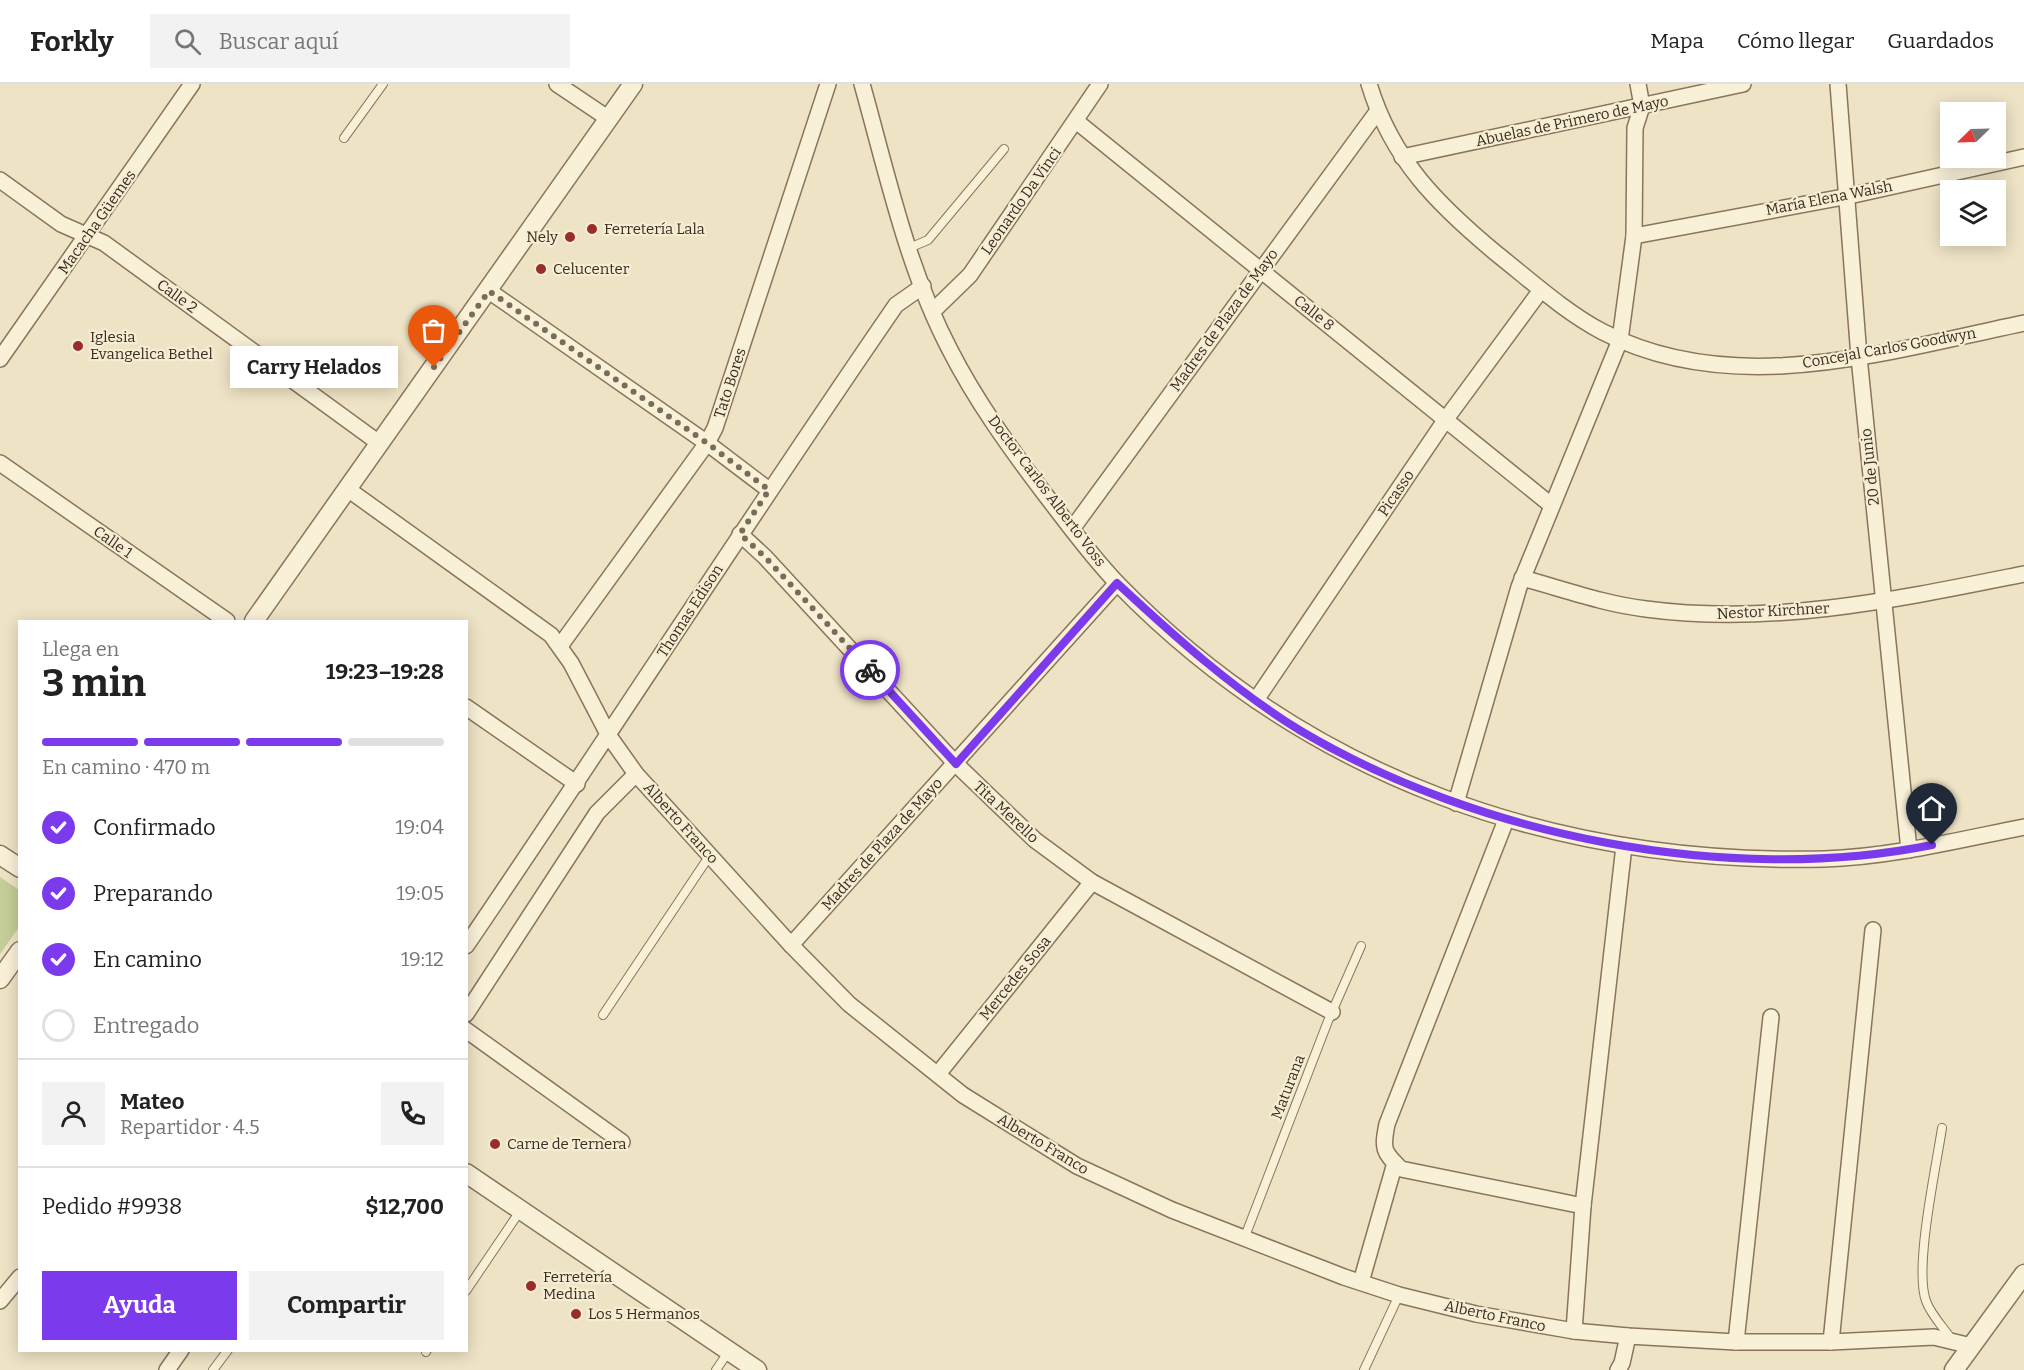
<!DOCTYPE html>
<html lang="es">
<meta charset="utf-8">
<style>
body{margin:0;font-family:Bitter,serif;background:#f2f2f2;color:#222;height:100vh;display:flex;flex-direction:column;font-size:22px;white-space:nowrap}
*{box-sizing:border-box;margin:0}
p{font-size:20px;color:#767676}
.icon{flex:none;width:33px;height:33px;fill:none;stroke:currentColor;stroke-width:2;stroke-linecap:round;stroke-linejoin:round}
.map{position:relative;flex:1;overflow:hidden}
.side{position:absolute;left:18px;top:536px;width:450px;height:732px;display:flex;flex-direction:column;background:#fff;border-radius:0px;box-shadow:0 3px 15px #0003}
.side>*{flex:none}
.needle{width:39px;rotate:247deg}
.tools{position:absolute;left:1940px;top:18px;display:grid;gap:12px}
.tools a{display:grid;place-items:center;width:66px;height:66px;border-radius:0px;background:#fff;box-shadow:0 3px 15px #0003;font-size:30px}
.pin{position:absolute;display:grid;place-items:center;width:51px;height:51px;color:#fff;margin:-62px -26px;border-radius:50% 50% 50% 0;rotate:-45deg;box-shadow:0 0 6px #0007}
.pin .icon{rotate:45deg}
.courier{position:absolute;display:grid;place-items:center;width:60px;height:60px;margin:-30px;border:4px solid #7c3aed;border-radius:50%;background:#fff;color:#222;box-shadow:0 2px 8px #0007}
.bubble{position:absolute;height:42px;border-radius:0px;background:#fff;box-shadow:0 3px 15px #0003;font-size:20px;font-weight:700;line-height:42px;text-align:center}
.headline em{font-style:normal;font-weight:700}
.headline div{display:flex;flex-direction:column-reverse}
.headline{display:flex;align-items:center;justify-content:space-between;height:102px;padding:0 24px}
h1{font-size:39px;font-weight:700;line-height:45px}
.bar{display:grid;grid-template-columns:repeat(4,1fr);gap:9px 6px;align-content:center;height:72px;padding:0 24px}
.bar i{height:8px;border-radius:4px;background:#e0e0e0}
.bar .selected{background:#7c3aed}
.bar p{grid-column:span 4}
.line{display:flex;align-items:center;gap:15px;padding:0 24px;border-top:2px solid #e0e0e0}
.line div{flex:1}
.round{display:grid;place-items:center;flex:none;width:63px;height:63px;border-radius:0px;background:#f2f2f2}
ol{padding:0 24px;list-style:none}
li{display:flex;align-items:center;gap:18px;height:66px}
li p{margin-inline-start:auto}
li .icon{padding:6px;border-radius:50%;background:#7c3aed;color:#fff;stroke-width:4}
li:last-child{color:#767676}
li i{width:33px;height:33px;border:3px solid #e0e0e0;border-radius:50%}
.button{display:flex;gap:12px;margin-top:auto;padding:12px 24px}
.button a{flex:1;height:69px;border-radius:0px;background:#7c3aed;color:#fff;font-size:24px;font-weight:700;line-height:69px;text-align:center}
.button a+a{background:#f2f2f2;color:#222}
header{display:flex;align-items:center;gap:36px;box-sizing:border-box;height:84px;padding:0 30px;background:#fff;border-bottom:2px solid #e0e0e0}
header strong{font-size:28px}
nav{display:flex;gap:33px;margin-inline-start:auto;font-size:21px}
.search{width:420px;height:54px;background:#f2f2f2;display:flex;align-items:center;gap:15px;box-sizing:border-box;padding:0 21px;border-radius:0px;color:#767676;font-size:22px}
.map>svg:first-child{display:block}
.green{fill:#c5cd98}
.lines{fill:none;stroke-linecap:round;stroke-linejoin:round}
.service-casing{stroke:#8a755b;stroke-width:10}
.minor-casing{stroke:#8a755b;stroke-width:18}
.tertiary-casing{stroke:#8a755b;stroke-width:21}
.service{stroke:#f9f0d8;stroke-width:8}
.minor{stroke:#f9f0d8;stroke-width:15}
.tertiary{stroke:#f9f0d8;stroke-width:18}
.done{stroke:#786d59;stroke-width:6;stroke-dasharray:0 10.8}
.route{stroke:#7c3aed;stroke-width:8}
.poi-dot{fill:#992d2a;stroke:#f6edd4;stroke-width:2}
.labels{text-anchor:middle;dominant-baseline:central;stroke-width:4.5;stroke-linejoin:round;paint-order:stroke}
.street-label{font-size:15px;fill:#392d1f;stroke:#f6edd4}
.poi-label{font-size:15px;fill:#392d1f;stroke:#f6edd4;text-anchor:start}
</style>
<header>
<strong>Forkly</strong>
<div class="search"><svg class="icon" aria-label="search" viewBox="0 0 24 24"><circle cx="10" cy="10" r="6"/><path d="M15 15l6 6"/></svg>Buscar aquí</div>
<nav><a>Mapa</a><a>Cómo llegar</a><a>Guardados</a></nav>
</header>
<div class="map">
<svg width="2024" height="1286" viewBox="0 0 2024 1286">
<rect width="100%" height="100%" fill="#eee3c5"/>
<polygon class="green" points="0,793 19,806 19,843 0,870"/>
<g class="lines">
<g class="service-casing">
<g id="service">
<polyline points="344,54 383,0"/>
<polyline points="909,164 928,156 1004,65"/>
<polyline points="603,931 710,771"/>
<path d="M 1942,1044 C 1936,1084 1914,1184 1926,1217 C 1931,1231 1944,1244 1952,1256"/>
<polyline points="1244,1155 1328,937 1361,862"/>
<polyline points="466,1207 520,1127"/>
<polyline points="426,1268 427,1266"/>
<polyline points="213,1286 228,1266"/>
<polyline points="716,1286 729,1267"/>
<polyline points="1364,1286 1399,1211"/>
</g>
</g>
<g class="minor-casing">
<g id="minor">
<polyline points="557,0 609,35"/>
<path d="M 862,0 C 887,89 907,184 950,266 C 976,317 1010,364 1044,409 C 1068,440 1091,472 1118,500 C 1308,695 1555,781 1824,775 C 1891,773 1958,756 2024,743"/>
<path d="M 1369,0 C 1392,76 1438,121 1497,170 C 1531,197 1565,228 1603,248 C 1735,316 1888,267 2024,239"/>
<polyline points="1838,0 1859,273 1909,766"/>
<polyline points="1076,37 1551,421"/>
<polyline points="1402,73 1743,0"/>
<polyline points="0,96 61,140 104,159 379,359"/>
<polyline points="1634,152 1849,112 2024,73"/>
<polyline points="489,207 707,359 769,406"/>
<polyline points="933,227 970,191 1100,0"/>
<polyline points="0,275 192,0"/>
<polyline points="0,379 227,537"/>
<polyline points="349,406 551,551 571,579 609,652 636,690 791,861 849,920 963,1011 1077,1082 1172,1126 1344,1193 1399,1211 1476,1230 1574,1247 1628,1252 1736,1258 1831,1258 1934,1253 1971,1262"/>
<polyline points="1072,445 1377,28"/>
<polyline points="740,450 765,473 956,680 1035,756 1092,798 1332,928"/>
<path d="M 1522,494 C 1563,505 1604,520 1646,525 C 1774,542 1899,515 2024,490"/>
<polyline points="560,562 707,359 715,344 828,0"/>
<polyline points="1256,616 1446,335 1541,206"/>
<polyline points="466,623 577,700"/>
<polyline points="1456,719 1519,503 1620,256 1634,152 1635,44 1642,22 1638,0"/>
<path d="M 1506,736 L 1387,1040 C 1382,1065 1383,1068 1401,1085 L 1583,1122"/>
<polyline points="791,861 1117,499"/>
<path d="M 466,862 C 611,649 750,433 896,221 L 923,202"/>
<polyline points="466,930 597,729 636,690"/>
<polyline points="466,946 622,1058"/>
<polyline points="938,990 1092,798"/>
<polyline points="1361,1198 1395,1079"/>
<polyline points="0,1217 20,1193"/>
<polyline points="1574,1247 1583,1122 1624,762"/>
<polyline points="1736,1258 1771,933"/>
<polyline points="1831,1258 1873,846"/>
<polyline points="167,1286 181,1266"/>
<polyline points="1618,1286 1622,1279 1628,1252"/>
</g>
</g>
<g class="tertiary-casing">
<g id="tertiary">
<polyline points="254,537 633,0"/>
<polyline points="0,771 20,784"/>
<polyline points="0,895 20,867"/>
<polyline points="466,1089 757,1286"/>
<polyline points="1954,1286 2024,1190"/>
</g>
</g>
<use href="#service" class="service"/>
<use href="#minor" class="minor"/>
<use href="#tertiary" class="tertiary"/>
</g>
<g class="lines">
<polyline class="done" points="434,283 489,207 707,359 769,406 740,450 765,473 870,586"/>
<path class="route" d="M 870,586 L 956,680 L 1117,499 C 1174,552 1234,606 1301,647 C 1478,752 1728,802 1932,761"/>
</g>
<g class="poi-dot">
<circle cx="592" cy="145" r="6"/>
<circle cx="570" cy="153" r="6"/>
<circle cx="541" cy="185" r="6"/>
<circle cx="78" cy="262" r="6"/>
<circle cx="495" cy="1060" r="6"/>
<circle cx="531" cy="1202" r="6"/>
<circle cx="576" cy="1230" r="6"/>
</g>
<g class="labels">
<g class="street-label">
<text transform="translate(1572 37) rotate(-12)">Abuelas de Primero de Mayo</text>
<text transform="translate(1829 114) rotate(-11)">María Elena Walsh</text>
<text transform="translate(1021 117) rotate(-55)">Leonardo Da Vinci</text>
<text transform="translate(97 138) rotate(-55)">Macacha Güemes</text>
<text transform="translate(177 212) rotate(36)">Calle 2</text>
<text transform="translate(1314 229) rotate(39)">Calle 8</text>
<text transform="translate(1224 236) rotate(-54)">Madres de Plaza de Mayo</text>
<text transform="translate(1889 264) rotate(-10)">Concejal Carlos Goodwyn</text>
<text transform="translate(730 299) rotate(-72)">Tato Bores</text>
<text transform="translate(1870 383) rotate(-96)">20 de Junio</text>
<text transform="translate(1047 407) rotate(53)">Doctor Carlos Alberto Voss</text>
<text transform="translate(1396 409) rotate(-56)">Picasso</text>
<text transform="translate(113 458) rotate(35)">Calle 1</text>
<text transform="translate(690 527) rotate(-57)">Thomas Edison</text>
<text transform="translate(1773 527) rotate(-3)">Nestor Kirchner</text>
<text transform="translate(1006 728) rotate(43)">Tita Merello</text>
<text transform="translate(681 739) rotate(48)">Alberto Franco</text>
<text transform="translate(882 760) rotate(-48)">Madres de Plaza de Mayo</text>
<text transform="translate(1015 894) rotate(-51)">Mercedes Sosa</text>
<text transform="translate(1288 1003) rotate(-69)">Maturana</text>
<text transform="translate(1043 1060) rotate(31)">Alberto Franco</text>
<text transform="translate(1495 1232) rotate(12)">Alberto Franco</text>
</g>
<g class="poi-label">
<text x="604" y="145">Ferretería Lala</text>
<text x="558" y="153" text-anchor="end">Nely</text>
<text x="553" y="185">Celucenter</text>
<text x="90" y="253">Iglesia<tspan x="90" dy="17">Evangelica Bethel</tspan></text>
<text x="507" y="1060">Carne de Ternera</text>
<text x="543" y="1193">Ferretería<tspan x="543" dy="17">Medina</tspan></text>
<text x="588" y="1230">Los 5 Hermanos</text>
</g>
</g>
</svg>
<div class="tools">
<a><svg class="needle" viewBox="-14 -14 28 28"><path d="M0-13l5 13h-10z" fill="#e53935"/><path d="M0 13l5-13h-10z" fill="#767676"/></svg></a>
<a><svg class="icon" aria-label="layers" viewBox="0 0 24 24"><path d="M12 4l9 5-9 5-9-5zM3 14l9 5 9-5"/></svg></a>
</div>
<div class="pin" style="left:434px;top:283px;background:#ea580c"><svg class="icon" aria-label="bag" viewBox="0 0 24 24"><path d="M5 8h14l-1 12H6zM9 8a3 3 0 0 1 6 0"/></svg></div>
<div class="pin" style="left:1932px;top:761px;background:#1f2937"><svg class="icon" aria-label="home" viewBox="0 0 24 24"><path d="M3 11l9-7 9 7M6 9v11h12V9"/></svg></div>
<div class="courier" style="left:870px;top:586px"><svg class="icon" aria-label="bike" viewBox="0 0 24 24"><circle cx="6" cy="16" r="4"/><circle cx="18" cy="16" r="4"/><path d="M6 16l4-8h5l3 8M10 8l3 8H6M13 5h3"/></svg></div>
<div class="bubble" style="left:230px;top:262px;width:168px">Carry Helados</div>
<section class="side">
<div class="headline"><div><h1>3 min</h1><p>Llega en</p></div><em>19:23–19:28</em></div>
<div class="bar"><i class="selected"></i><i class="selected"></i><i class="selected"></i><i></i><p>En camino · 470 m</p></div>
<ol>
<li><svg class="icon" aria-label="check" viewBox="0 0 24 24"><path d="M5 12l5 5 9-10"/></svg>Confirmado<p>19:04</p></li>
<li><svg class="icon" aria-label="check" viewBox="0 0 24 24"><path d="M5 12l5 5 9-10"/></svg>Preparando<p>19:05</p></li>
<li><svg class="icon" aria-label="check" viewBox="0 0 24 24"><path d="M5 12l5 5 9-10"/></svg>En camino<p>19:12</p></li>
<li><i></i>Entregado</li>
</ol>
<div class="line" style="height:108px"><a class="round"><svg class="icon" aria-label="person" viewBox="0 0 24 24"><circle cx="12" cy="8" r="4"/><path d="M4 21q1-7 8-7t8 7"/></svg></a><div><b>Mateo</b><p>Repartidor · 4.5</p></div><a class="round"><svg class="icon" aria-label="phone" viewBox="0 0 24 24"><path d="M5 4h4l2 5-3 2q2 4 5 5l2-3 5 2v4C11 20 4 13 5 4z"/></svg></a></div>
<div class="line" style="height:78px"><div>Pedido #9938</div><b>$12,700</b></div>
<div class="button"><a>Ayuda</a><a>Compartir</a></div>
</section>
</div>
